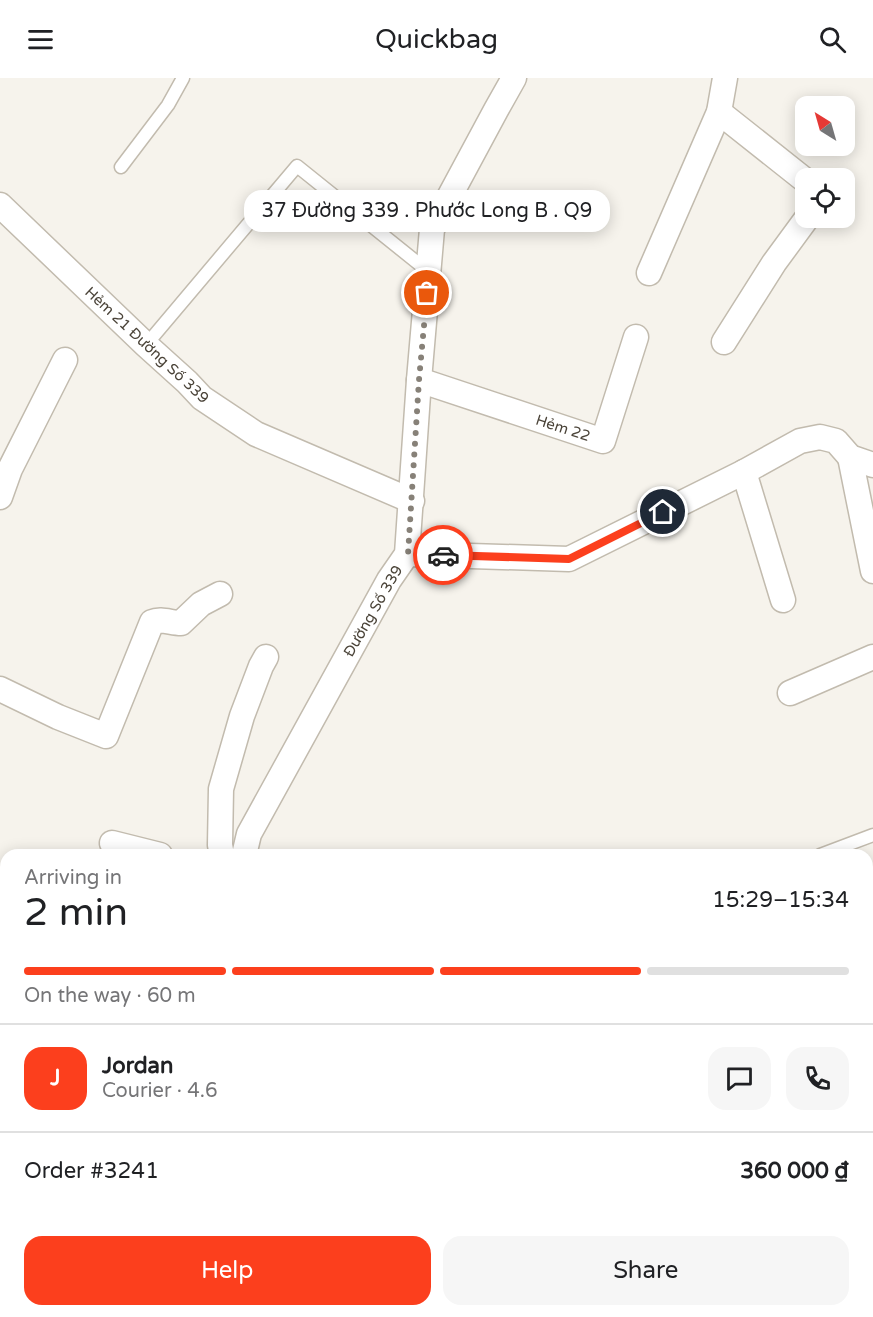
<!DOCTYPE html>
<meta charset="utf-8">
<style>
body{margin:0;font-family:"Varela Round",sans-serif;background:#f6f6f6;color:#202124;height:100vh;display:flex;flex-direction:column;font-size:22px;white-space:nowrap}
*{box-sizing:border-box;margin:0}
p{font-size:20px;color:#757577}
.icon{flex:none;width:33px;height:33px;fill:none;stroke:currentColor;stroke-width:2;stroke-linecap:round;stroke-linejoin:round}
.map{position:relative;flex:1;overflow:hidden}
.panel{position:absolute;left:0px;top:771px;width:873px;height:468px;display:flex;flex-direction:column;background:#fff;border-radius:18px 18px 0 0;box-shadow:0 3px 15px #0003}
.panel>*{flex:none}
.needle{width:39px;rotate:323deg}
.buttons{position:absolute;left:795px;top:18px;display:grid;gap:12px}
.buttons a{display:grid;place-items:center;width:60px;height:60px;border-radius:12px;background:#fff;box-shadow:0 3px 15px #0003;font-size:30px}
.pin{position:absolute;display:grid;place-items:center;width:51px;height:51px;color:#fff;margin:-26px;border:3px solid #fff;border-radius:50%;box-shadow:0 2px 6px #0007}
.courier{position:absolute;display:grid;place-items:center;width:60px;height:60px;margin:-30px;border:4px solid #fc3f1d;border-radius:50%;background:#fff;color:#222;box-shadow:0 2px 8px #0007}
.bubble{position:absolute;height:42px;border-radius:18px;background:#fff;box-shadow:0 3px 15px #0003;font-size:20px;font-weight:600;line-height:42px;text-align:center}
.headline em{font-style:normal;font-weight:600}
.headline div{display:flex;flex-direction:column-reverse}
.headline{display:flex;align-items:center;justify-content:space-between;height:102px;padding:0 24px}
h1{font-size:39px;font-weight:600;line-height:45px}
.bar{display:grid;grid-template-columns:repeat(4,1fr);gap:9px 6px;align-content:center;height:72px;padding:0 24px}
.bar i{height:8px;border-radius:4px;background:#e0e0e0}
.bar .on{background:#fc3f1d}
.bar p{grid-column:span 4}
.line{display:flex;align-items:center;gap:15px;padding:0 24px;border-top:2px solid #e0e0e0}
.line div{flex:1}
.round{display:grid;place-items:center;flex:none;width:63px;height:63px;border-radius:18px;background:#f6f6f6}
.cta{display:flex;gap:12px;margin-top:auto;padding:12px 24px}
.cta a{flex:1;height:69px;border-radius:18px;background:#fc3f1d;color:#fff;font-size:24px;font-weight:600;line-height:69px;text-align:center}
.cta a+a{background:#f6f6f6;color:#202124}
header{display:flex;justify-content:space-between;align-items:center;height:78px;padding:0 24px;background:#fff;font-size:27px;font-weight:600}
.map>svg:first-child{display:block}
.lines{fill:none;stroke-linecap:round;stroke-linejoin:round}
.service-casing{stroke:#c2bbae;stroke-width:15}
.minor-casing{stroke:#c2bbae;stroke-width:27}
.secondary-casing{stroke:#d6c79b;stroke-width:36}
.service{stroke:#fff;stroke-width:12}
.minor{stroke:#fff;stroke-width:24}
.secondary{stroke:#fff3cd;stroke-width:33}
.done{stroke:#878178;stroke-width:6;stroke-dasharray:0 10.8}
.route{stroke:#fc3f1d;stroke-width:8}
.labels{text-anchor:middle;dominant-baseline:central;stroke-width:4.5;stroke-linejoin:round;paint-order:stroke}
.street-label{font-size:15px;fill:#4b4439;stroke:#fff}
</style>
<header><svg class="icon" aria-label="menu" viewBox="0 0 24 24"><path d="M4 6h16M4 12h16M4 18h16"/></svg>Quickbag<svg class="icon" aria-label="search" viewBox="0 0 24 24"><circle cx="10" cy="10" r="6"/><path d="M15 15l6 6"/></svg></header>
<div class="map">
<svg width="873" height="1239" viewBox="0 0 873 1239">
<rect width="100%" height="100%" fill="#f6f3ec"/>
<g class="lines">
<g class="service-casing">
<g id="service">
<polyline points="121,89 168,27 183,0"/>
<polyline points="146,267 297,88 429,194"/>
<polyline points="820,777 873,757"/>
<polyline points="867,959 873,953"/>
<polyline points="0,1152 6,1144"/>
<polyline points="0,1198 6,1205"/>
<polyline points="430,1233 449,1239"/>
<polyline points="40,1239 40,1233"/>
<polyline points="417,1239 419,1233"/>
</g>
</g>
<g class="minor-casing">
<g id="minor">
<polyline points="719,34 806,103"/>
<polyline points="0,127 146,267 187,304 202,320 256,356 412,423"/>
<polyline points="649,195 719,34 725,0"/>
<polyline points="724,264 774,185 807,140"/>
<polyline points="419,302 603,363 636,259"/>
<polyline points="850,379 873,493"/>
<polyline points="744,394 783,522"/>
<polyline points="0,419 10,391 65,282"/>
<polyline points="407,476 569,481 744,394 800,363 820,359 836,363 850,379 873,387"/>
<path d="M 0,611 L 58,639 L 106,658 L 152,544 C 161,540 171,545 181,545 L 201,526 L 220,516"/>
<polyline points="790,615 873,579"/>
<polyline points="112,765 160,777"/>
<polyline points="222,777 220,767 221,711 242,638 261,588 266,579"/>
<polyline points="244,777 249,756 389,502 407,476 419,302 432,151 496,32 514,0"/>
</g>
</g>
<g class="secondary-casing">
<g id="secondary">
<polyline points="0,915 6,916"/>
<polyline points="867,1160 873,1162"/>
</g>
</g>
<use href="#service" class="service"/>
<use href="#minor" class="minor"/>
<use href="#secondary" class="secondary"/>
</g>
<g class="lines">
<polyline class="done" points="427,215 419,302 408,476 443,477"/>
<polyline class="route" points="443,477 569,481 663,434"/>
</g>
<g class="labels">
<g class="street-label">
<text transform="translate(147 267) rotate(43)">Hẻm 21 Đường Số 339</text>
<text transform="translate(563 350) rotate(18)">Hẻm 22</text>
<text transform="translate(373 533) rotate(-60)">Đường Số 339</text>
</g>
</g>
</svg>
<div class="buttons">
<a><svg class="needle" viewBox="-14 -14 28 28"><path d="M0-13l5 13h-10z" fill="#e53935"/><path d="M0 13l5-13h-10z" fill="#757577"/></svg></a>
<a><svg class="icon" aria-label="locate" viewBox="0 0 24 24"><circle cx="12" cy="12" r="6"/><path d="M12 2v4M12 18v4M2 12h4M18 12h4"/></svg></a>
</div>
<div class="pin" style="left:427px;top:215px;background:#ea580c"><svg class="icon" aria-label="bag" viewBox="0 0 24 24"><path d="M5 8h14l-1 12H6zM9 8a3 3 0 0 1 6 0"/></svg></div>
<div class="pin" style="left:663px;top:434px;background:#1f2937"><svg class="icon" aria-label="home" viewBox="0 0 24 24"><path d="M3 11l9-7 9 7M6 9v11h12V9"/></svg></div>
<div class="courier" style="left:443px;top:477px"><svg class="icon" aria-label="car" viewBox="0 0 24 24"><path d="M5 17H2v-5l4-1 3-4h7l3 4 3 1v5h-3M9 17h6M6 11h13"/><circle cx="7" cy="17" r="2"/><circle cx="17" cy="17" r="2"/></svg></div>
<div class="bubble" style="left:244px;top:112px;width:366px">37 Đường 339 . Phước Long B . Q9</div>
<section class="panel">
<div class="headline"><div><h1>2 min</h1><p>Arriving in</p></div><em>15:29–15:34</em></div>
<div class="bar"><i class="on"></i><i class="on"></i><i class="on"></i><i></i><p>On the way · 60 m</p></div>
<div class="line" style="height:108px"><b class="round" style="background:#fc3f1d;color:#fff">J</b><div><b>Jordan</b><p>Courier · 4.6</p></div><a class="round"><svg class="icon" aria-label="chat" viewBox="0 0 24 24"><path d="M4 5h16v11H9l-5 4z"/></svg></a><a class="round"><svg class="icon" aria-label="phone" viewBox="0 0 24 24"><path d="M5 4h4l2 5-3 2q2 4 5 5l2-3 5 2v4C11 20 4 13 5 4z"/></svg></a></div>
<div class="line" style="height:78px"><div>Order #3241</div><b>360 000 ₫</b></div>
<div class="cta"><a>Help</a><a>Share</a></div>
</section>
</div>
